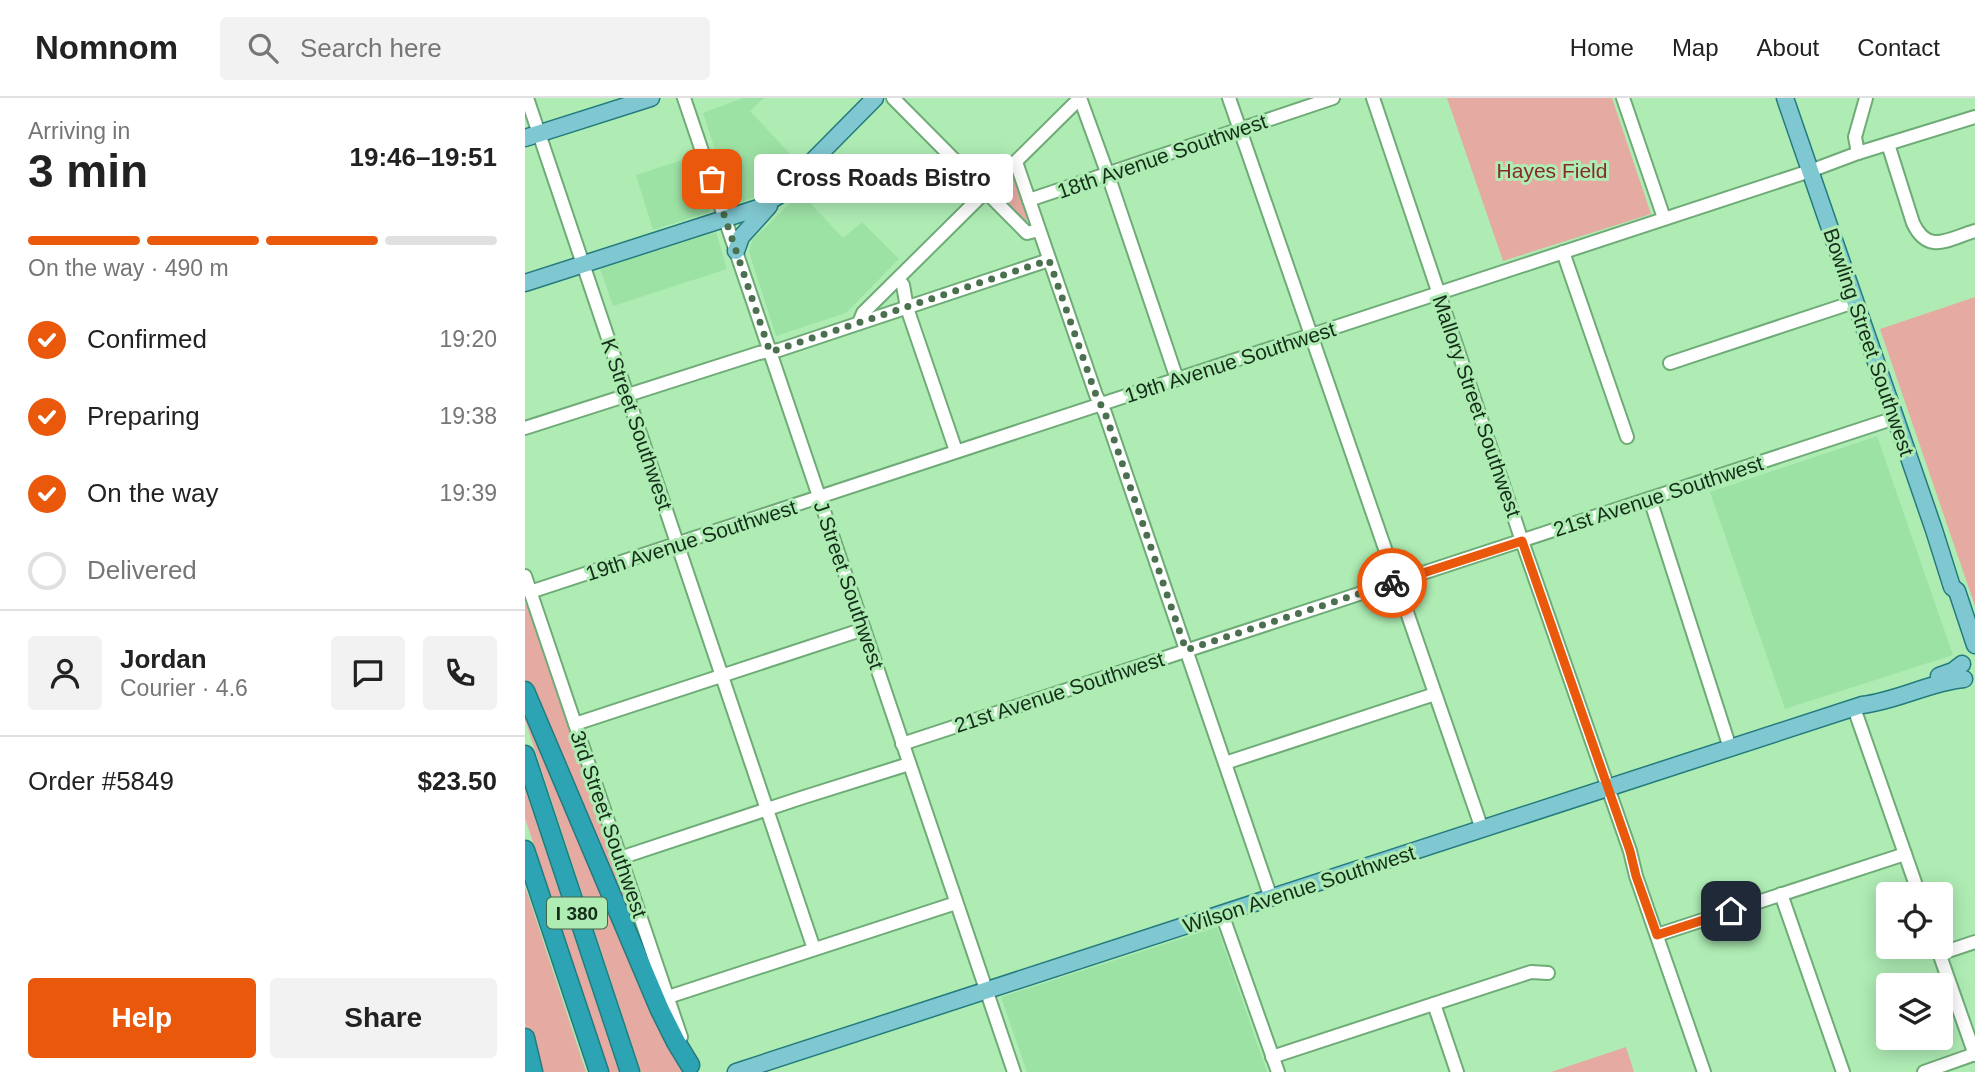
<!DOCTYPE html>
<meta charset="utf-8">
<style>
body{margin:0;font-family:Arial,sans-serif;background:#f2f2f2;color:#222;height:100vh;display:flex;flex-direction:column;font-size:26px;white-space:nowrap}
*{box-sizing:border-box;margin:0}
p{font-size:23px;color:#767676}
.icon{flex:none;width:38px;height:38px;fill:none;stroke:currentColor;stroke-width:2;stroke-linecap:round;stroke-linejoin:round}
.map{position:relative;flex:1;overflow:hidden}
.drawer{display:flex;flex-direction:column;background:#fff;width:525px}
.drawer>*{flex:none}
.fabs{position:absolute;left:1351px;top:784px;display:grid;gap:14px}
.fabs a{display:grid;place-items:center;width:77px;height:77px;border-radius:7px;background:#fff;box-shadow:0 4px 18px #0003;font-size:35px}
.pin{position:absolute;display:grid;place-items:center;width:60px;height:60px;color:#fff;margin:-30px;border-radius:14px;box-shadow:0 4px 10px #0006}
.courier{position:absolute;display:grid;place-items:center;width:70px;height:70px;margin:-35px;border:5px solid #ea580c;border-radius:50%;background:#fff;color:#222;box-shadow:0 2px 9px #0007}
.bubble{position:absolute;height:49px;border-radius:7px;background:#fff;box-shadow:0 4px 18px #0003;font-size:23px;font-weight:600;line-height:49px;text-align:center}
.headline em{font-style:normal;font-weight:600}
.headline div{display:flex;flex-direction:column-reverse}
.headline{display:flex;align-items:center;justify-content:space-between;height:119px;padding:0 28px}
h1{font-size:46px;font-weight:600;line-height:52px}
.bar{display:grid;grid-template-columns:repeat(4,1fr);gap:10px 7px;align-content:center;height:84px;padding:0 28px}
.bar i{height:9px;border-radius:5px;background:#e0e0e0}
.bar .active{background:#ea580c}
.bar p{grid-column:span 4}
.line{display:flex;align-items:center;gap:18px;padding:0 28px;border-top:2px solid #e0e0e0}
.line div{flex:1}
.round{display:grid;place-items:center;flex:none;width:74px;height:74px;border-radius:7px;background:#f2f2f2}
ol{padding:0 28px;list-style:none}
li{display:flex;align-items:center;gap:21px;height:77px}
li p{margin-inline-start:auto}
li .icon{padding:7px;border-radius:50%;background:#ea580c;color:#fff;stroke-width:4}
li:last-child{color:#767676}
li i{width:38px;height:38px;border:4px solid #e0e0e0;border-radius:50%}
.cta{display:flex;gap:14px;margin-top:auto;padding:14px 28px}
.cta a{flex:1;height:80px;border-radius:7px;background:#ea580c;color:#fff;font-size:28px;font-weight:600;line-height:80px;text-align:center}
.cta a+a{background:#f2f2f2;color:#222}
header{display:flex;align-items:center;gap:42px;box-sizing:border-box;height:98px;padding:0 35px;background:#fff;border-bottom:2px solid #e0e0e0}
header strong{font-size:33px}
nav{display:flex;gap:38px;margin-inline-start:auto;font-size:24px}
.search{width:490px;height:63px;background:#f2f2f2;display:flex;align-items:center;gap:18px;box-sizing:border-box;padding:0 24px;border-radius:7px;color:#767676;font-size:26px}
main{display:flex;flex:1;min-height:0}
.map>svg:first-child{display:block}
.built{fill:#9de2a5}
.green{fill:#e5aaa2}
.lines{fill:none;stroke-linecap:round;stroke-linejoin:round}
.minor-casing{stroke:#6fab77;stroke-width:16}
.major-casing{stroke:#247b7d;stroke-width:19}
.highway-casing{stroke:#247b7d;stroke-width:21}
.minor{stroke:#fff;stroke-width:12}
.major{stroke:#80c8d1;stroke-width:16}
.highway{stroke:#2ca4b3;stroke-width:18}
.done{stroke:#4b704f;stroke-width:7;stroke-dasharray:0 12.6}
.route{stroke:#ea580c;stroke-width:9}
.labels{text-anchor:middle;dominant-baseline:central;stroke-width:6;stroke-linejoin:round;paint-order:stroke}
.shield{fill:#aeecb4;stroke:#436748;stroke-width:2}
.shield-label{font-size:19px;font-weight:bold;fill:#152e19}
.street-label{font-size:21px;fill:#152e19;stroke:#aeecb4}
.park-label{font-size:21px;fill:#862b25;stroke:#aeecb4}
</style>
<header>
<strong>Nomnom</strong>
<div class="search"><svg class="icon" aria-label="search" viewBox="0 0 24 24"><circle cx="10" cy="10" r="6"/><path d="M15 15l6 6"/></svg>Search here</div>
<nav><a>Home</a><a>Map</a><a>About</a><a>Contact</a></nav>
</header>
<main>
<section class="drawer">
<div class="headline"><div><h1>3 min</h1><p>Arriving in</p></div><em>19:46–19:51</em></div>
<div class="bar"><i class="active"></i><i class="active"></i><i class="active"></i><i></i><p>On the way · 490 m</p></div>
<ol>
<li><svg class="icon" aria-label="check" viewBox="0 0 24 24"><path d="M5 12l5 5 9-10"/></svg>Confirmed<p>19:20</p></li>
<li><svg class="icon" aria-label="check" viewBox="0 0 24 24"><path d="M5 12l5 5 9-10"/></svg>Preparing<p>19:38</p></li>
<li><svg class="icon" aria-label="check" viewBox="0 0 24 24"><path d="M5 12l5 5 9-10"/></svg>On the way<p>19:39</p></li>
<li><i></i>Delivered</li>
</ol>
<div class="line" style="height:126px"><a class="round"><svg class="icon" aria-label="person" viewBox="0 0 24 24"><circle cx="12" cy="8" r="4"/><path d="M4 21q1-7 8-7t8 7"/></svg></a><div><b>Jordan</b><p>Courier · 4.6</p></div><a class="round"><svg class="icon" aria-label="chat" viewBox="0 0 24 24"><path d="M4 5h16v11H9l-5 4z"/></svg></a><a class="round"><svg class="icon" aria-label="phone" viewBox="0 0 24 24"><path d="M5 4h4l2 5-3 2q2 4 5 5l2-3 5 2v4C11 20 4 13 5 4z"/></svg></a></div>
<div class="line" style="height:91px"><div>Order #5849</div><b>$23.50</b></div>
<div class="cta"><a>Help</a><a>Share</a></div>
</section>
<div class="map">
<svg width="1450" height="974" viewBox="0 0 1450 974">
<rect width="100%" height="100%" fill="#aeecb4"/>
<g class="built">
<polygon points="218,0 239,0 225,13 269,60 231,99 208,107 178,15"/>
<polygon points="166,59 185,114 128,132 111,77"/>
<polygon points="276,95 318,140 337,124 374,161 321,215 251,238 224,154 227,142"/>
<polygon points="191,134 202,171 88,208 75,171"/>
<polygon points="1352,338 1428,557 1260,611 1185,394"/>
<polygon points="692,829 742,974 502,974 476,899"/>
</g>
<g class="green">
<polygon points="922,0 1087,0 1126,116 978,163"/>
<polygon points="483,79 490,80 503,118 501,123 499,123 471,95 472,91"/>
<polygon points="1450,199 1450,508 1355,231"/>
<polygon points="2,506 113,834 133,884 0,586 0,507"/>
<polygon points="0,603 157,974 116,974 0,622"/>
<polygon points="0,691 94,974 84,974 0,720"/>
<polygon points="0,788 61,974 14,974 0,925"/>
<polygon points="1101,949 1109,974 1026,974"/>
</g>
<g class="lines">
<g class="minor-casing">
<g id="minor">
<polyline points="2,0 289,851"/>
<polyline points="159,0 489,974"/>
<polyline points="368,0 502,135 514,132"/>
<polyline points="555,0 583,77 652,281"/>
<polyline points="704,0 957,731"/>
<polyline points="848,0 997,443 1105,753 1111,778 1179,974"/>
<polyline points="1098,0 1139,120"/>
<path d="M 1363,46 L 1388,125 C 1403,157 1423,141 1450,133"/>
<polyline points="1333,55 1330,39 1341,0"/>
<polyline points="491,64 571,297 580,315 746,800"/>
<polyline points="504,102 808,0"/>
<polyline points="1038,154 1102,339"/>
<polyline points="373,181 378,187 382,210 431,353"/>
<polyline points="334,225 338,215 555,0"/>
<polyline points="1145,265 1329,204"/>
<polyline points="0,330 234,255 254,252 524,162"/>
<polyline points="1125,401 1205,650"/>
<polyline points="0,478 156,939"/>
<polyline points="5,494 1285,73 1333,55 1450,19"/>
<polyline points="1329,610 1394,796"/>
<polyline points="50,626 339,531"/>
<polyline points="377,646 1370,320"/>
<polyline points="700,665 910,596"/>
<polyline points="95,760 279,699 384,666"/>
<polyline points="1256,796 1318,974"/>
<polyline points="697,816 753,974"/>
<polyline points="1132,837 1380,756"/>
<polyline points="1412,849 1450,957"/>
<polyline points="1414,856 1450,844"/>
<polyline points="143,899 431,805"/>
<polyline points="909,906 932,974"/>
<polyline points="747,959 1006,874 1023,875"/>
<polyline points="1399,974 1450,956"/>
</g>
</g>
<g class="major-casing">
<g id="major">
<polyline points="1260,0 1409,432 1427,489 1432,493 1450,547"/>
<polyline points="0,40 126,0"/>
<polyline points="211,153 216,139 244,108"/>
<polyline points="0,185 233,110 253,98 350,0"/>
<polyline points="1414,578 1428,573 1437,566"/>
<path d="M 211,974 L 1337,607 C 1372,603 1405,584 1439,581"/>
</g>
</g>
<g class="highway-casing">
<g id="highway">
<polyline points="0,593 135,912 151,944 165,967"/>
<polyline points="0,657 105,974"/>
<polyline points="0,752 74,974"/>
<polyline points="0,940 8,974"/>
</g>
</g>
<use href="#minor" class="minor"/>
<use href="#major" class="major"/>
<use href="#highway" class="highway"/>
</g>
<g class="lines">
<polyline class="done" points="187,81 245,254 524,162 571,297 580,315 661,552 867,485"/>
<polyline class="route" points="867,485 997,443 1105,753 1111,778 1132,837 1206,813"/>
</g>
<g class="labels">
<rect class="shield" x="22" y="799.5" width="60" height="31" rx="5"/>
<g class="shield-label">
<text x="52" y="815">I 380</text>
</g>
<g class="street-label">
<text transform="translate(637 58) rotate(-19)">18th Avenue Southwest</text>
<text transform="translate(1344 244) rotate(71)">Bowling Street Southwest</text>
<text transform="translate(705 264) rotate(-18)">19th Avenue Southwest</text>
<text transform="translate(952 308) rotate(71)">Mallory Street Southwest</text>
<text transform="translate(112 326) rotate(71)">K Street Southwest</text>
<text transform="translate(1133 398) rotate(-18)">21st Avenue Southwest</text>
<text transform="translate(166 442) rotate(-18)">19th Avenue Southwest</text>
<text transform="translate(324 487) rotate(71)">J Street Southwest</text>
<text transform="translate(534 594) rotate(-18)">21st Avenue Southwest</text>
<text transform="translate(84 726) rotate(71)">3rd Street Southwest</text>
<text transform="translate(774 791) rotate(-18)">Wilson Avenue Southwest</text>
</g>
<g class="park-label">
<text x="1027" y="72">Hayes Field</text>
</g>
</g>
</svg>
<div class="fabs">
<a><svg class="icon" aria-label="locate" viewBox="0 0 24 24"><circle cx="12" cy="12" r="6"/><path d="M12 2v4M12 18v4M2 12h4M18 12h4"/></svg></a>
<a><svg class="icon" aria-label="layers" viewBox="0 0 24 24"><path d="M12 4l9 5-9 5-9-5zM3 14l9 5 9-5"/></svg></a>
</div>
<div class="pin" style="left:187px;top:81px;background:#ea580c"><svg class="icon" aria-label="bag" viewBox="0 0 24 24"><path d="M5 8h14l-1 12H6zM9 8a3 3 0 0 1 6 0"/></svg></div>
<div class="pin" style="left:1206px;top:813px;background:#1f2937"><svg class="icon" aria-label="home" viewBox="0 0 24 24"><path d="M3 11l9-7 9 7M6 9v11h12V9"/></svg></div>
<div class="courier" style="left:867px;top:485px"><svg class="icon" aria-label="bike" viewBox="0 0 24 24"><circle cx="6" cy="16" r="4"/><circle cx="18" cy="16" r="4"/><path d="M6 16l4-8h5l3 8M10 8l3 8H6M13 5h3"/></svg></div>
<div class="bubble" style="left:229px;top:56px;width:259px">Cross Roads Bistro</div>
</div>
</main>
